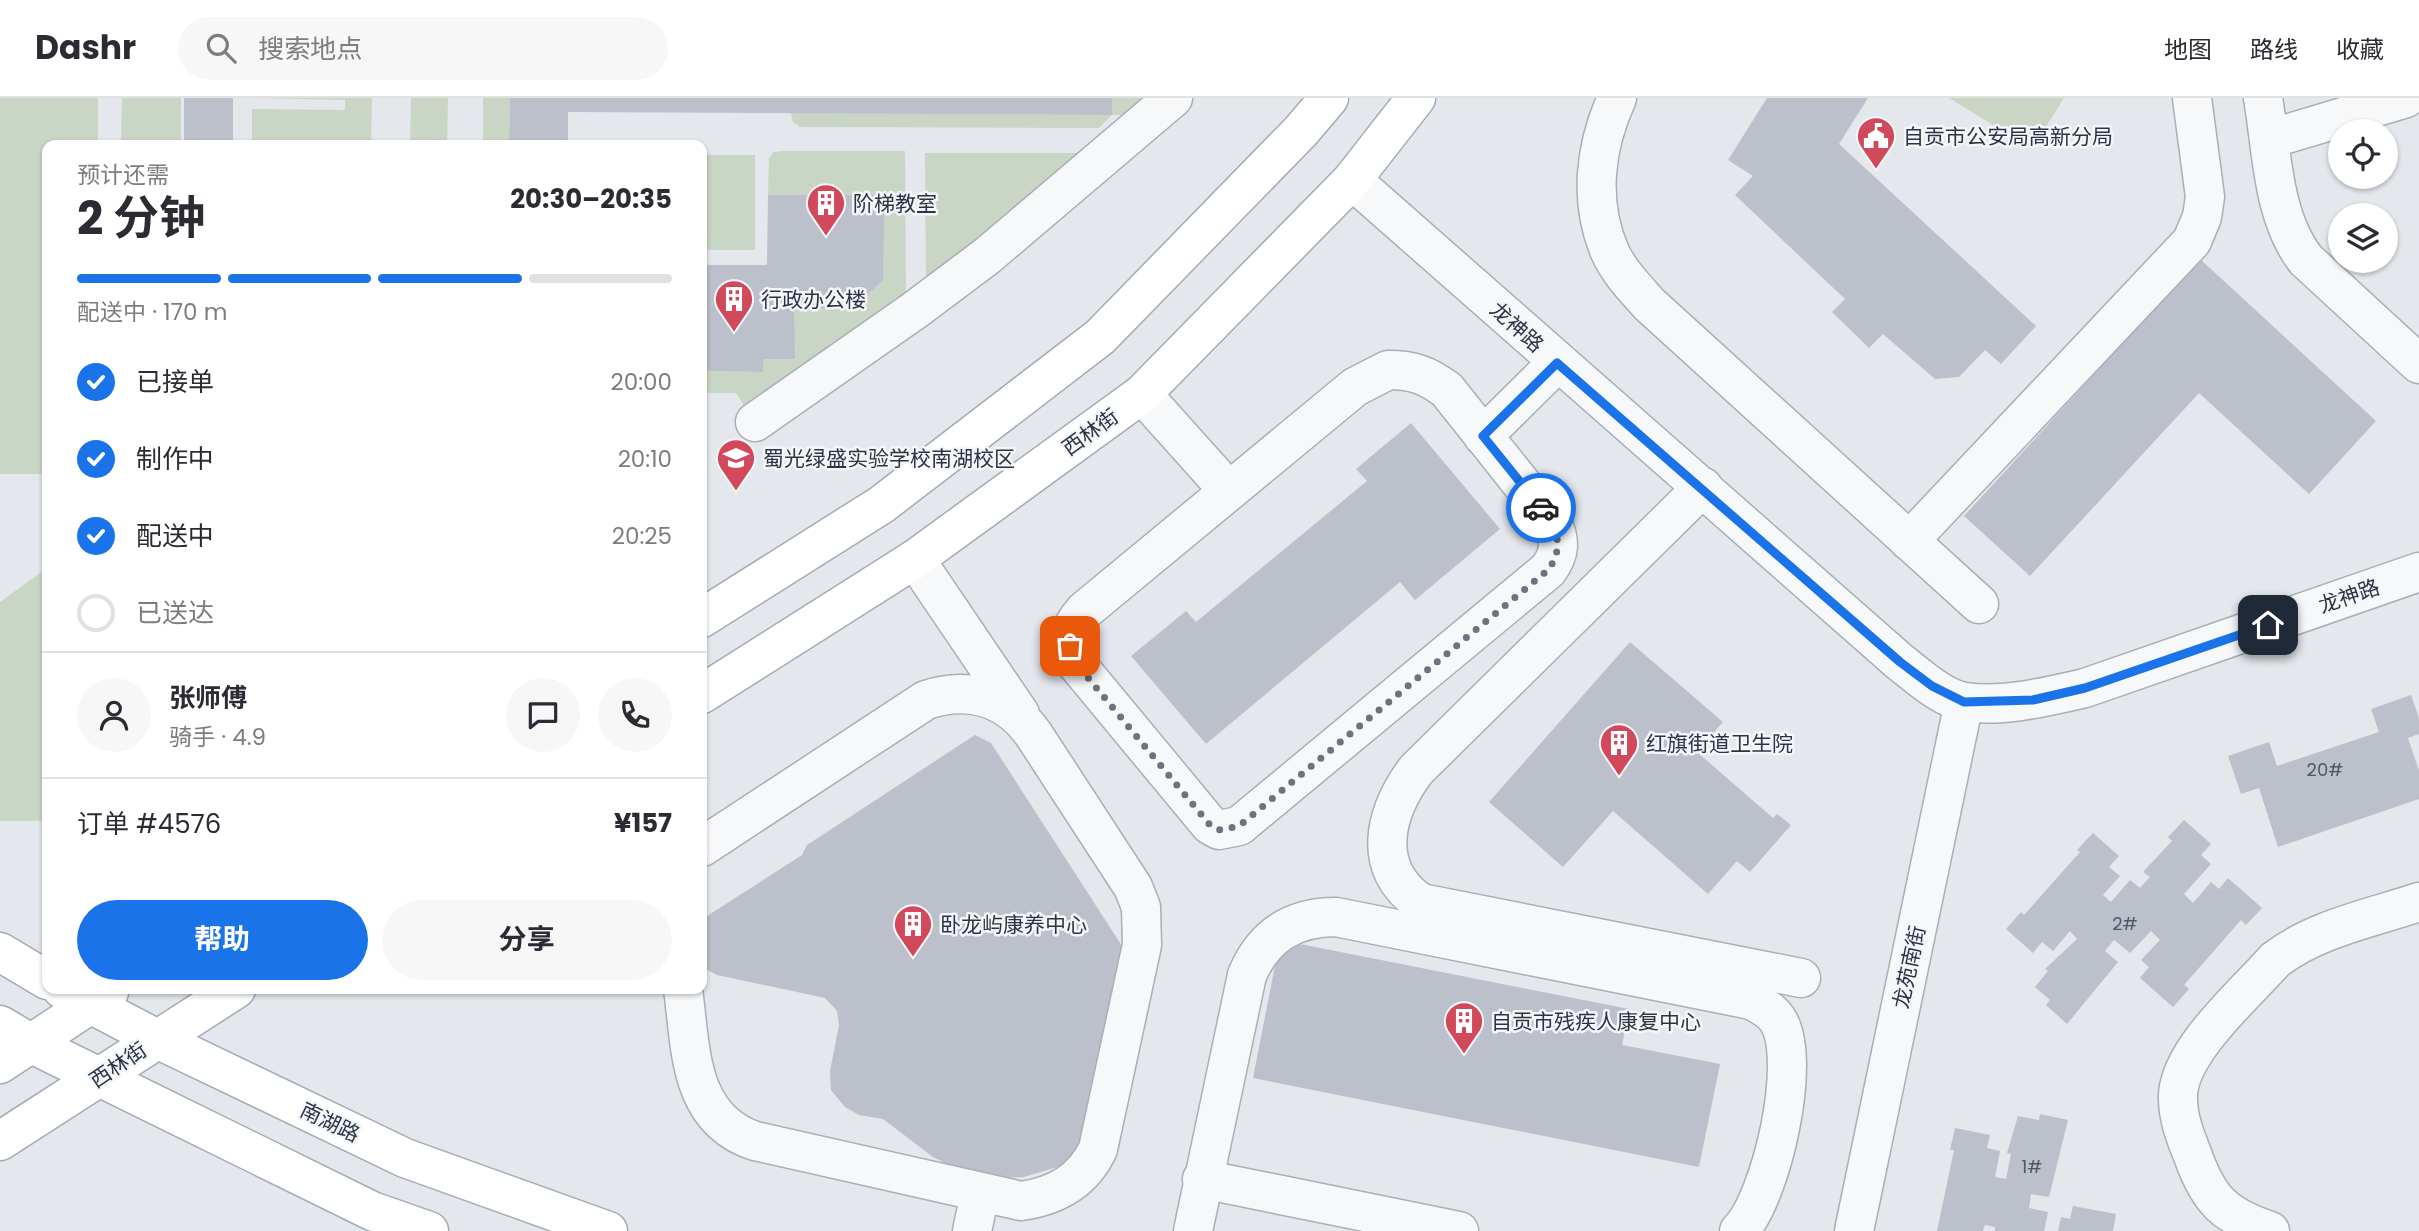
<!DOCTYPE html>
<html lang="zh">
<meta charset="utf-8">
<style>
body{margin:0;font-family:Poppins,"Noto Sans SC",sans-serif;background:#f7f7f7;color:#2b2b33;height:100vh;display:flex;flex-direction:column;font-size:26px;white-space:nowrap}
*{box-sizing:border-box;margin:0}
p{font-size:23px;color:#7c7c81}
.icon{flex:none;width:38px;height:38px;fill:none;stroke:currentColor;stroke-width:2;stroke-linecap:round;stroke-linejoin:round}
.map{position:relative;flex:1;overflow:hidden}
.sheet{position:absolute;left:42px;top:42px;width:665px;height:854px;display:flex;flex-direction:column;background:#fff;border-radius:14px;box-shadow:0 2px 5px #0004}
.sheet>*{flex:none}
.buttons{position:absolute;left:2328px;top:21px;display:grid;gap:14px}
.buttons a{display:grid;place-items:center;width:70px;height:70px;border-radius:50%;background:#fff;box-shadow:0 2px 5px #0004;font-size:35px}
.pin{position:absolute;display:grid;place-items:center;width:60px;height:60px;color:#fff;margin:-30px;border-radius:14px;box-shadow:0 4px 10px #0006}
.courier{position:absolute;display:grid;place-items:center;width:70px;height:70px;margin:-35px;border:5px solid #1a73e8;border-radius:50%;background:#fff;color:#222;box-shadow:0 2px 9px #0007}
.overview em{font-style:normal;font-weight:700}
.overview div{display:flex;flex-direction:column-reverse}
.overview{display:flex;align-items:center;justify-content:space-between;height:119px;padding:0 35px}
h1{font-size:46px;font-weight:700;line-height:52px}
.bar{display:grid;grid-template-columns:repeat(4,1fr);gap:10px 7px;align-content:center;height:84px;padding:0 35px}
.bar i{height:9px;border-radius:5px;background:#e1e1e2}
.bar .current{background:#1a73e8}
.bar p{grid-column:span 4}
.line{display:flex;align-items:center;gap:18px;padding:0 35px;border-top:2px solid #e1e1e2}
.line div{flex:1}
.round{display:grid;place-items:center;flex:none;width:74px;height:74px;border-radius:37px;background:#f7f7f7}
ol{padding:0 35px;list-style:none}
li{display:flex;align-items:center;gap:21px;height:77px}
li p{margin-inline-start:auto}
li .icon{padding:7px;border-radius:50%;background:#1a73e8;color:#fff;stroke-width:4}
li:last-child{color:#7c7c81}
li i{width:38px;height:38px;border:4px solid #e1e1e2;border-radius:50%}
.action{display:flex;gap:14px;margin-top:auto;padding:14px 35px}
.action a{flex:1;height:80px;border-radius:42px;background:#1a73e8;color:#fff;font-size:28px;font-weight:700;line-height:80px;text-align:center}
.action a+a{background:#f7f7f7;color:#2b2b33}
header{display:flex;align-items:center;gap:42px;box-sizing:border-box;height:98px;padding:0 35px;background:#fff;border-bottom:2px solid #e1e1e2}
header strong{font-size:33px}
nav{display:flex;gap:38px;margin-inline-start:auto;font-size:24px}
.search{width:490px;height:63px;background:#f7f7f7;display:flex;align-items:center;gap:18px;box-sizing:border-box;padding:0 24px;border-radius:38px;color:#7c7c81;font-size:26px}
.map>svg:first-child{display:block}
.green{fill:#c9d6c5}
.building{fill:#bbc0ca}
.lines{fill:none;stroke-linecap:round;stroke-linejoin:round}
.minor-casing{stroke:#a9aeb7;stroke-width:41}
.major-casing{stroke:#a3abb8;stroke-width:41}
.minor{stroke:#f7f8fa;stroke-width:38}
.major{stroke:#fff;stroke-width:38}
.done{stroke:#6c737f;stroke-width:7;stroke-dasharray:0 12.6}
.route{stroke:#1a73e8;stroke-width:9}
.labels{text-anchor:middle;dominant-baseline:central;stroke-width:5;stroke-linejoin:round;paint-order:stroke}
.number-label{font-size:18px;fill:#4f5766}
.poi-label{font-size:21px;fill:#2b3445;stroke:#f4f6f9;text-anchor:start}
.street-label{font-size:21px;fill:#2b3445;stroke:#f4f6f9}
</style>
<header>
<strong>Dashr</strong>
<div class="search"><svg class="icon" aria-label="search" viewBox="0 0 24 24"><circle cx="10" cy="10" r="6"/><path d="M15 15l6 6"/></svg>搜索地点</div>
<nav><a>地图</a><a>路线</a><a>收藏</a></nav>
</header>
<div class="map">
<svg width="2419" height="1133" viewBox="0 0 2419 1133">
<rect width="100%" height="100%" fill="#e4e7ec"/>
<g class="green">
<polygon points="0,0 98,0 98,47 47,47 47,376 0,376"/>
<polygon points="122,0 181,0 181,47 121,47"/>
<polygon points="252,0 372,0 371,47 252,47 252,11 345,12 345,2"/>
<polygon points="411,0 448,0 447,47 410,47"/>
<polygon points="483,0 510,0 509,47 483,47"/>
<polygon points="1112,0 1161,0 1145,17 1112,17 1099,30 800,29 793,24 791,15 1111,17"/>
<polygon points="1949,0 2064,0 2032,51"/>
<polygon points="784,53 905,53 906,199 748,314 736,295 702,295 702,273 762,274 763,261 794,210 854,210 883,182 885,97 768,97 769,60 774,54"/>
<polygon points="925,55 1081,55 1029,101 926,182"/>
<rect x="702" y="57" width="53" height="95"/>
<polygon points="47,470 47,723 0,723 0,504"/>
</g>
<g class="building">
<rect x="184" y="0" width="49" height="47"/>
<polygon points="510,0 1112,0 1112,17 568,14 568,47 509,47"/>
<polygon points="1767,0 1868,0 1839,46 2036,228 2001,266 1985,252 1959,279 1935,281 1883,236 1869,250 1832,214 1845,201 1735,97 1753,78 1728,62"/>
<polygon points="768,97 885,97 883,182 854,210 794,210 795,261 763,261 763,274 702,273 702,167 767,167"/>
<polygon points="2200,161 2376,323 2309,396 2199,295 2030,478 1964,418"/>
<polygon points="1411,325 1500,431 1415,502 1400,484 1206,646 1131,558 1186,513 1196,524 1367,383 1356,371"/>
<polygon points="1630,544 1723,624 1697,654 1773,720 1777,716 1791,727 1750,774 1737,763 1708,796 1613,713 1563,769 1489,704"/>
<polygon points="2411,597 2419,620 2419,636 2408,640 2419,673 2419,701 2278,749 2259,690 2241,696 2228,658 2269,644 2277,668 2379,634 2371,611"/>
<polygon points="975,637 991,645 1122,848 1080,1050 1064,1067 1024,1079 1004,1080 964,1074 933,1059 883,1021 859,1017 845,1009 831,992 830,973 839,927 837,913 825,900 717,877 702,869 704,820 802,757 807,747"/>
<polygon points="2184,722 2211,746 2201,757 2211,766 2184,796 2193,805 2211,784 2219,791 2228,780 2262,810 2246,827 2241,822 2184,887 2189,891 2173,909 2140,880 2149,869 2141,862 2160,842 2151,833 2130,855 2114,842 2105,853 2118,864 2067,926 2046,907 2050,902 2035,889 2048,873 2045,871 2077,841 2070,833 2053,853 2042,844 2033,855 2006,831 2021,814 2024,817 2080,754 2077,752 2093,735 2119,758 2109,769 2120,778 2103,797 2111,804 2130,782 2140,790 2150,779 2143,774 2172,743 2168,739"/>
<polygon points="1280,842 1629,911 1622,947 1720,966 1699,1069 1253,980"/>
<polygon points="2040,1016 2068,1022 2049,1099 2031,1096 2029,1110 2048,1114 2044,1133 1995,1133 1995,1129 1985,1127 1983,1133 1937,1133 1954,1052 1950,1052 1955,1030 1990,1037 1987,1050 2000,1053 1995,1079 2006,1081 2011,1056 2007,1055 2018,1018 2039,1022"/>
<polygon points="2073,1108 2116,1116 2113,1133 2058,1133 2061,1119 2070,1121"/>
</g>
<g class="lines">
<g class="minor-casing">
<g id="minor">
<path d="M 1617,0 C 1595,48 1588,103 1610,154 C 1619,174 1635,190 1649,206 L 1979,506"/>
<path d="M 2263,0 C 2272,52 2272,119 2306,162 L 2419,266"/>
<polyline points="2270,41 2406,0"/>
<path d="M 1352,82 L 1900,564 C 1918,578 1943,601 1965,604 C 2003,610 2049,598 2085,590 L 2419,474"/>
<path d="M 1388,272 C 1413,272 1427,277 1447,292 L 1552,424 C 1561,443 1560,456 1548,472 L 1239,728 L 1219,732 L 1210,727 L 1075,564 C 1067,542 1068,531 1084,513 L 1355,289 Z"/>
<polyline points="1142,296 1229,393"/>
<polyline points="755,324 915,212 987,158 1173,0"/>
<polyline points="1483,338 1557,265"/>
<path d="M 1703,389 L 1416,672 C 1384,715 1370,771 1421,805 L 1801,880"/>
<polyline points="1909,443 2192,143 2202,119 2205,99 2192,0"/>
<polyline points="915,461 1020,616"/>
<path d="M 683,891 C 691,950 688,1021 755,1043 L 1021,1103 C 1056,1098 1083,1083 1098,1051 L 1142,847 L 1141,809 L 1133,789 L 1034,637 C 1008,599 969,588 926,602 L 702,749"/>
<polyline points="1202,1081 1459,1133"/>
<polyline points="972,1133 980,1096"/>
<path d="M 1193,1133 L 1247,877 C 1264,837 1294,819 1336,819 L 1751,902 C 1761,907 1771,912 1777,921 C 1804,960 1771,1101 1739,1133"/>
<polyline points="1854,1133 1964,604"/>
<path d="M 2270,1133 C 2225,1118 2209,1103 2193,1058 C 2185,1038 2177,1018 2178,996 C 2181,951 2246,895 2275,862 C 2315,831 2371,820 2419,804"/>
</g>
</g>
<g class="major-casing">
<g id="major">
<polyline points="702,520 881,407 1100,239 1301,33 1329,0"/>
<polyline points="702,596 915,461 1142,296 1352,82 1416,0"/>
<polyline points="0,854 47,882"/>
<polyline points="62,891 157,941 405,1060 608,1133"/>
<polyline points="0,927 32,946 372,1113 429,1133"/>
<polyline points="0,966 109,894"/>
<polyline points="0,1043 236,891"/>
</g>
</g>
<use href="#minor" class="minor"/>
<use href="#major" class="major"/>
</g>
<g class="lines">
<path class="done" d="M 1070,548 L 1075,564 L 1210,727 L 1219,732 L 1239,728 L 1548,472 C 1565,449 1557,430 1541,410"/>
<polyline class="route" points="1541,410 1483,338 1557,265 1900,564 1932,588 1964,604 2033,602 2085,590 2268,527"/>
</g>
<defs>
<g id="civic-pin" transform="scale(2.0125)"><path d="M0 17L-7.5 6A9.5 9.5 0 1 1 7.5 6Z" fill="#d1495b" stroke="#f4f6f9"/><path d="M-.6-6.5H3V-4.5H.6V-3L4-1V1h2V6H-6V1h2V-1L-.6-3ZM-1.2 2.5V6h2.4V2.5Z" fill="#fff"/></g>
<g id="building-pin" transform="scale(2.0125)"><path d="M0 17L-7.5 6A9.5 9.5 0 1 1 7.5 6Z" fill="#d1495b" stroke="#f4f6f9"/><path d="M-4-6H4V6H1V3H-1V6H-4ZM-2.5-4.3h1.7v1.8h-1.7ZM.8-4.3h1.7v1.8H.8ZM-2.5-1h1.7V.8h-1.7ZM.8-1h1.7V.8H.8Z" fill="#fff"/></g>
<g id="school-pin" transform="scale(2.0125)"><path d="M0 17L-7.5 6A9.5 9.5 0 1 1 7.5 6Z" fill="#d1495b" stroke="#f4f6f9"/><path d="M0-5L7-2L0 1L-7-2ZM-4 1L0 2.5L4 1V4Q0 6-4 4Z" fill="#fff"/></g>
</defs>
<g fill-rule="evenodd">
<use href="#civic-pin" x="1876" y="38"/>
<use href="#building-pin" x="826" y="105"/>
<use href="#building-pin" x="734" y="201"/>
<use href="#school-pin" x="736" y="360"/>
<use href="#building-pin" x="1619" y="645"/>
<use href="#building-pin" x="913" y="826"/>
<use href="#building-pin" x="1464" y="923"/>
</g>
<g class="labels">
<g class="number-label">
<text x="2325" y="671">20#</text>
<text x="2125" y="825">2#</text>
<text x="2032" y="1068">1#</text>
</g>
<g class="poi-label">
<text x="1903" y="38">自贡市公安局高新分局</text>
<text x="853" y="105">阶梯教室</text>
<text x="761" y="201">行政办公楼</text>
<text x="763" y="360">蜀光绿盛实验学校南湖校区</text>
<text x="1646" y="645">红旗街道卫生院</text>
<text x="940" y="826">卧龙屿康养中心</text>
<text x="1491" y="923">自贡市残疾人康复中心</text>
</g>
<g class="street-label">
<text transform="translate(1517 229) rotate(42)">龙神路</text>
<text transform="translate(1090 334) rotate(-36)">西林街</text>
<text transform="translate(2349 498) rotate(-19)">龙神路</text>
<text transform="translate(1909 869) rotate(-78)">龙苑南街</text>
<text transform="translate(118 967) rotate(-34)">西林街</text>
<text transform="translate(330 1024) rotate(26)">南湖路</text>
</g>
</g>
</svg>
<div class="buttons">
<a><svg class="icon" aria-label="locate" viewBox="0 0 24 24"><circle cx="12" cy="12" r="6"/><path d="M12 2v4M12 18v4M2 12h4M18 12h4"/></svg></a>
<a><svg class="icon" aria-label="layers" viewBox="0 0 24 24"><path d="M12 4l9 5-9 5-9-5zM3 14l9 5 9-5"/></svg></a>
</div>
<div class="pin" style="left:1070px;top:548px;background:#ea580c"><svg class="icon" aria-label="bag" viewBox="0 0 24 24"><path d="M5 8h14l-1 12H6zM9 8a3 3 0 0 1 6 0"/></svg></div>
<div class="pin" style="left:2268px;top:527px;background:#1f2937"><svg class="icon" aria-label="home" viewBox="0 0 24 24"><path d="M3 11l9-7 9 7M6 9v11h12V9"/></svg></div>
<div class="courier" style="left:1541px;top:410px"><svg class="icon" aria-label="car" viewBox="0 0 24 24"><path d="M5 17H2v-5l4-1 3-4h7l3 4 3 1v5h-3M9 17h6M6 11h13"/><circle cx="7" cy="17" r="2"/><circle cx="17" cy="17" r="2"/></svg></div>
<section class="sheet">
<div class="overview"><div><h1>2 分钟</h1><p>预计还需</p></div><em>20:30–20:35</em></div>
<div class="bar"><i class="current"></i><i class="current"></i><i class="current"></i><i></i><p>配送中 · 170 m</p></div>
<ol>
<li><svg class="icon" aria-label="check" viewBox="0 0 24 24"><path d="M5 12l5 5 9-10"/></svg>已接单<p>20:00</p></li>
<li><svg class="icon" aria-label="check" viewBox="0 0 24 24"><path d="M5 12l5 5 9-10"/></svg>制作中<p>20:10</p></li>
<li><svg class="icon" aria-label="check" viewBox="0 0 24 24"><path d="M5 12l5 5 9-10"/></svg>配送中<p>20:25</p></li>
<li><i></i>已送达</li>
</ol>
<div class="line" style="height:126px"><a class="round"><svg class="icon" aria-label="person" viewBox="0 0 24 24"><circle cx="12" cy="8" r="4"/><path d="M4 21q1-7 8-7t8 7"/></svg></a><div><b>张师傅</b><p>骑手 · 4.9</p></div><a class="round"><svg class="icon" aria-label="chat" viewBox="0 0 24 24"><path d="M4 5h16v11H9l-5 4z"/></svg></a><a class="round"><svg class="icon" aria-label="phone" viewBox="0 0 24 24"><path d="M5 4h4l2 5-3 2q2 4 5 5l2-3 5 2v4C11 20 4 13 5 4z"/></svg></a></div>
<div class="line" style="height:91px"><div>订单 #4576</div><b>¥157</b></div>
<div class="action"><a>帮助</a><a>分享</a></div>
</section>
</div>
